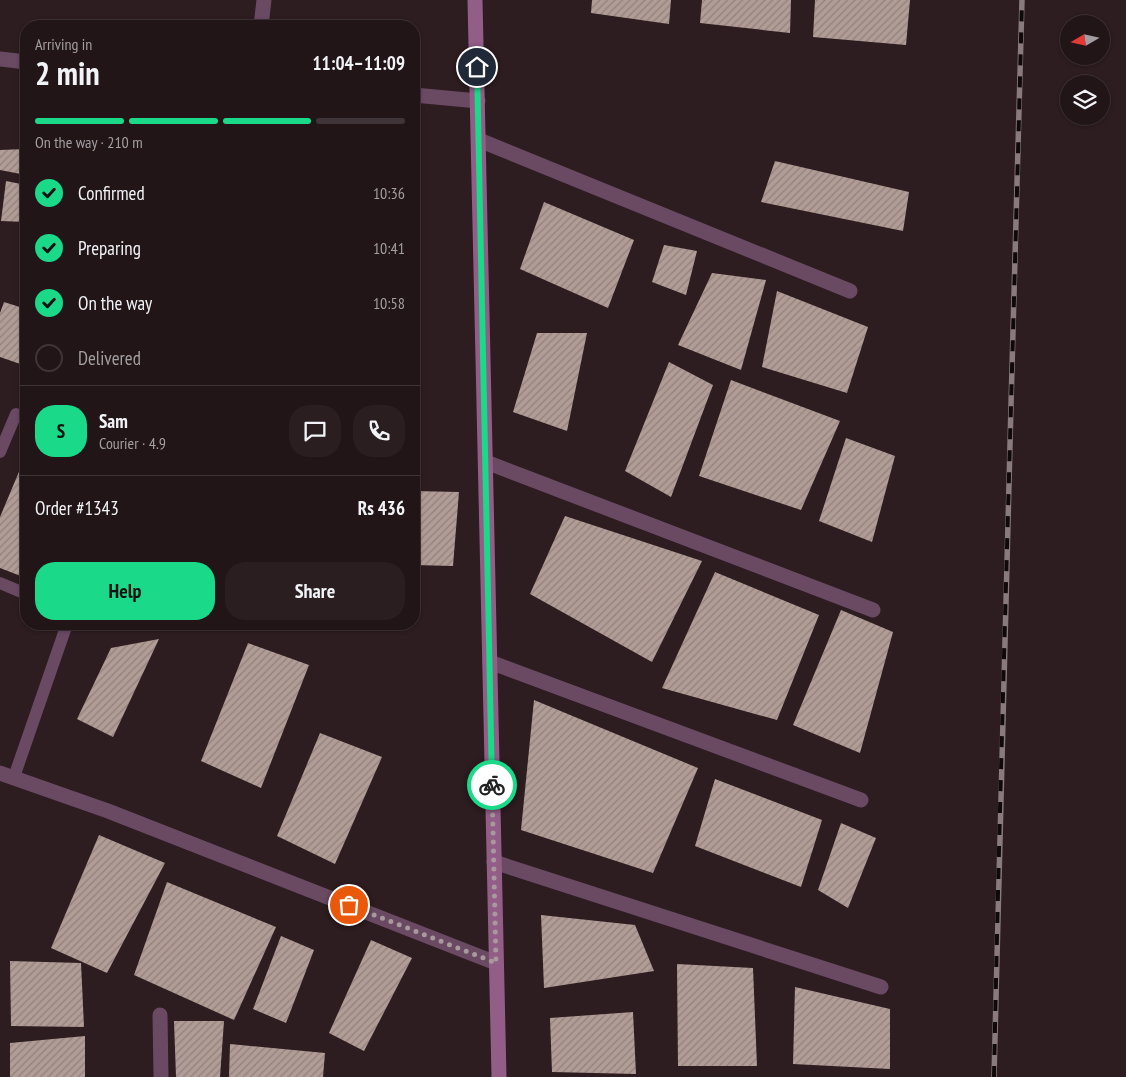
<!DOCTYPE html>
<meta charset="utf-8">
<style>
body{margin:0;font-family:"PT Sans Narrow",sans-serif;background:#2a1e21;color:#f1f3f6;height:100vh;display:flex;flex-direction:column;font-size:19px;white-space:nowrap}
*{box-sizing:border-box;margin:0}
p{font-size:16px;color:#a29fa2}
.icon{flex:none;width:28px;height:28px;fill:none;stroke:currentColor;stroke-width:2;stroke-linecap:round;stroke-linejoin:round}
.map{position:relative;flex:1;overflow:hidden}
.drawer{position:absolute;left:20px;top:20px;width:400px;height:610px;display:flex;flex-direction:column;background:#221518;border-radius:20px;box-shadow:0 1px 4px #0004,0 0 0 1px #3f3437}
.drawer>*{flex:none}
.needle{width:32px;rotate:261deg}
.controls{position:absolute;left:1060px;top:15px;display:grid;gap:10px}
.controls a{display:grid;place-items:center;width:50px;height:50px;border-radius:50%;background:#221518;box-shadow:0 1px 4px #0004,0 0 0 1px #3f3437;font-size:25px}
.pin{position:absolute;display:grid;place-items:center;width:42px;height:42px;color:#fff;margin:-21px;border:2px solid #fff;border-radius:50%;box-shadow:0 1px 5px #0007}
.courier{position:absolute;display:grid;place-items:center;width:50px;height:50px;margin:-25px;border:4px solid #1ad988;border-radius:50%;background:#fff;color:#222;box-shadow:0 1px 6px #0007}
.headline em{font-style:normal;font-weight:600}
.headline div{display:flex;flex-direction:column-reverse}
.headline{display:flex;align-items:center;justify-content:space-between;height:85px;padding:0 15px}
h1{font-size:32px;font-weight:600;line-height:38px}
.bar{display:grid;grid-template-columns:repeat(4,1fr);gap:8px 5px;align-content:center;height:60px;padding:0 15px}
.bar i{height:6px;border-radius:4px;background:#3f3437}
.bar .active{background:#1ad988}
.bar p{grid-column:span 4}
.line{display:flex;align-items:center;gap:12px;padding:0 15px;border-top:1px solid #3f3437}
.line div{flex:1}
.round{display:grid;place-items:center;flex:none;width:52px;height:52px;border-radius:20px;background:#2a1e21}
ol{padding:0 15px;list-style:none}
li{display:flex;align-items:center;gap:15px;height:55px}
li p{margin-inline-start:auto}
li .icon{padding:5px;border-radius:50%;background:#1ad988;color:#111;stroke-width:4}
li:last-child{color:#a29fa2}
li i{width:28px;height:28px;border:2px solid #3f3437;border-radius:50%}
.action{display:flex;gap:10px;margin-top:auto;padding:10px 15px}
.action a{flex:1;height:58px;border-radius:20px;background:#1ad988;color:#111;font-size:20px;font-weight:600;line-height:58px;text-align:center}
.action a+a{background:#2a1e21;color:#f1f3f6}
.map>svg:first-child{display:block}
.building{fill:url(#building-hatch)}
.lines{fill:none;stroke-linecap:round;stroke-linejoin:round}
.lane{stroke:#6a4963;stroke-width:12}
.street{stroke:#6a4963;stroke-width:15}
.secondary{stroke:#925e88;stroke-width:15}
.rail-casing{stroke:#897a7d;stroke-width:5.5}
.rail{stroke:#10090a;stroke-width:4;stroke-dasharray:11;stroke-linecap:butt}
.done{stroke:#a7999c;stroke-width:5;stroke-dasharray:0 9}
.route{stroke:#1ad988;stroke-width:6}
</style>
<div class="map">
<svg width="1126" height="1077" viewBox="0 0 1126 1077">
<defs>
<pattern id="building-hatch" width="6" height="6" patternUnits="userSpaceOnUse" patternTransform="scale(1.25)"><rect width="6" height="6" fill="#b19c96"/><path d="M-1 1l2-2M0 6l6-6M5 7l2-2" fill="none" stroke="#91817d"/></pattern>
</defs>
<rect width="100%" height="100%" fill="#2d1c20"/>
<g class="building">
<polygon points="592,0 671,0 669,24 591,13"/>
<polygon points="702,0 791,0 790,33 700,23"/>
<polygon points="815,0 910,0 906,45 813,37"/>
<polygon points="26,149 26,175 0,170 0,150"/>
<polygon points="775,161 909,192 903,231 761,202"/>
<polygon points="6,181 26,185 26,222 1,221"/>
<polygon points="544,202 634,240 608,308 520,269"/>
<polygon points="664,245 697,251 686,295 652,282"/>
<polygon points="712,273 766,280 741,370 678,345"/>
<polygon points="777,291 868,327 847,393 762,367"/>
<polygon points="4,302 26,309 26,366 0,357 0,313"/>
<polygon points="537,333 587,333 567,431 513,412"/>
<polygon points="669,362 713,385 671,497 625,471"/>
<polygon points="731,380 840,421 801,510 699,476"/>
<polygon points="846,438 895,456 872,542 819,521"/>
<polygon points="26,455 26,578 0,568 0,517"/>
<polygon points="414,491 459,492 453,566 414,565"/>
<polygon points="565,516 702,561 652,662 530,594"/>
<polygon points="715,572 819,615 777,720 662,688"/>
<polygon points="841,610 893,632 860,753 793,725"/>
<polygon points="159,639 113,737 77,719 111,648"/>
<polygon points="248,643 309,665 261,788 201,761"/>
<polygon points="534,700 698,768 653,873 521,830"/>
<polygon points="320,733 382,757 335,864 277,836"/>
<polygon points="715,779 822,820 801,887 695,846"/>
<polygon points="841,823 876,838 848,908 818,890"/>
<polygon points="99,835 165,863 107,973 51,948"/>
<polygon points="167,882 276,927 234,1020 134,975"/>
<polygon points="541,915 635,925 654,971 544,988"/>
<polygon points="281,936 314,950 286,1023 253,1009"/>
<polygon points="371,940 412,958 364,1051 329,1033"/>
<polygon points="10,961 81,963 84,1027 11,1026"/>
<polygon points="677,964 753,968 757,1066 678,1066"/>
<polygon points="795,987 890,1009 890,1069 793,1064"/>
<polygon points="633,1012 636,1074 552,1072 550,1018"/>
<polygon points="174,1021 224,1021 220,1077 176,1077"/>
<polygon points="85,1036 85,1077 10,1077 10,1043"/>
<polygon points="230,1044 325,1053 323,1077 229,1077"/>
</g>
<g class="lines">
<g class="lane">
<polyline points="0,452 16,414"/>
<polyline points="0,583 26,594"/>
<polyline points="14,777 67,624"/>
</g>
<g class="street">
<polyline points="261,26 264,0"/>
<polyline points="0,59 26,62"/>
<polyline points="414,95 478,101"/>
<polyline points="479,140 850,291"/>
<polyline points="486,462 873,610"/>
<polyline points="490,662 861,800"/>
<polyline points="0,773 108,811 496,963"/>
<polyline points="494,862 881,987"/>
<polyline points="160,1015 161,1077"/>
</g>
<polyline class="secondary" points="475,0 499,1077"/>
<g class="rail-casing">
<path id="rail" d="M 994,1077 C 1001,718 1013,359 1022,0"/>
</g>
<use href="#rail" class="rail"/>
</g>
<g class="lines">
<polyline class="done" points="349,905 496,963 492,785"/>
<polyline class="route" points="477,67 492,785"/>
</g>
</svg>
<div class="controls">
<a><svg class="needle" viewBox="-14 -14 28 28"><path d="M0-13l5 13h-10z" fill="#e53935"/><path d="M0 13l5-13h-10z" fill="#a29fa2"/></svg></a>
<a><svg class="icon" aria-label="layers" viewBox="0 0 24 24"><path d="M12 4l9 5-9 5-9-5zM3 14l9 5 9-5"/></svg></a>
</div>
<div class="pin" style="left:349px;top:905px;background:#ea580c"><svg class="icon" aria-label="bag" viewBox="0 0 24 24"><path d="M5 8h14l-1 12H6zM9 8a3 3 0 0 1 6 0"/></svg></div>
<div class="pin" style="left:477px;top:67px;background:#1f2937"><svg class="icon" aria-label="home" viewBox="0 0 24 24"><path d="M3 11l9-7 9 7M6 9v11h12V9"/></svg></div>
<div class="courier" style="left:492px;top:785px"><svg class="icon" aria-label="bike" viewBox="0 0 24 24"><circle cx="6" cy="16" r="4"/><circle cx="18" cy="16" r="4"/><path d="M6 16l4-8h5l3 8M10 8l3 8H6M13 5h3"/></svg></div>
<section class="drawer">
<div class="headline"><div><h1>2 min</h1><p>Arriving in</p></div><em>11:04–11:09</em></div>
<div class="bar"><i class="active"></i><i class="active"></i><i class="active"></i><i></i><p>On the way · 210 m</p></div>
<ol>
<li><svg class="icon" aria-label="check" viewBox="0 0 24 24"><path d="M5 12l5 5 9-10"/></svg>Confirmed<p>10:36</p></li>
<li><svg class="icon" aria-label="check" viewBox="0 0 24 24"><path d="M5 12l5 5 9-10"/></svg>Preparing<p>10:41</p></li>
<li><svg class="icon" aria-label="check" viewBox="0 0 24 24"><path d="M5 12l5 5 9-10"/></svg>On the way<p>10:58</p></li>
<li><i></i>Delivered</li>
</ol>
<div class="line" style="height:90px"><b class="round" style="background:#1ad988;color:#111">S</b><div><b>Sam</b><p>Courier · 4.9</p></div><a class="round"><svg class="icon" aria-label="chat" viewBox="0 0 24 24"><path d="M4 5h16v11H9l-5 4z"/></svg></a><a class="round"><svg class="icon" aria-label="phone" viewBox="0 0 24 24"><path d="M5 4h4l2 5-3 2q2 4 5 5l2-3 5 2v4C11 20 4 13 5 4z"/></svg></a></div>
<div class="line" style="height:65px"><div>Order #1343</div><b>Rs 436</b></div>
<div class="action"><a>Help</a><a>Share</a></div>
</section>
</div>
